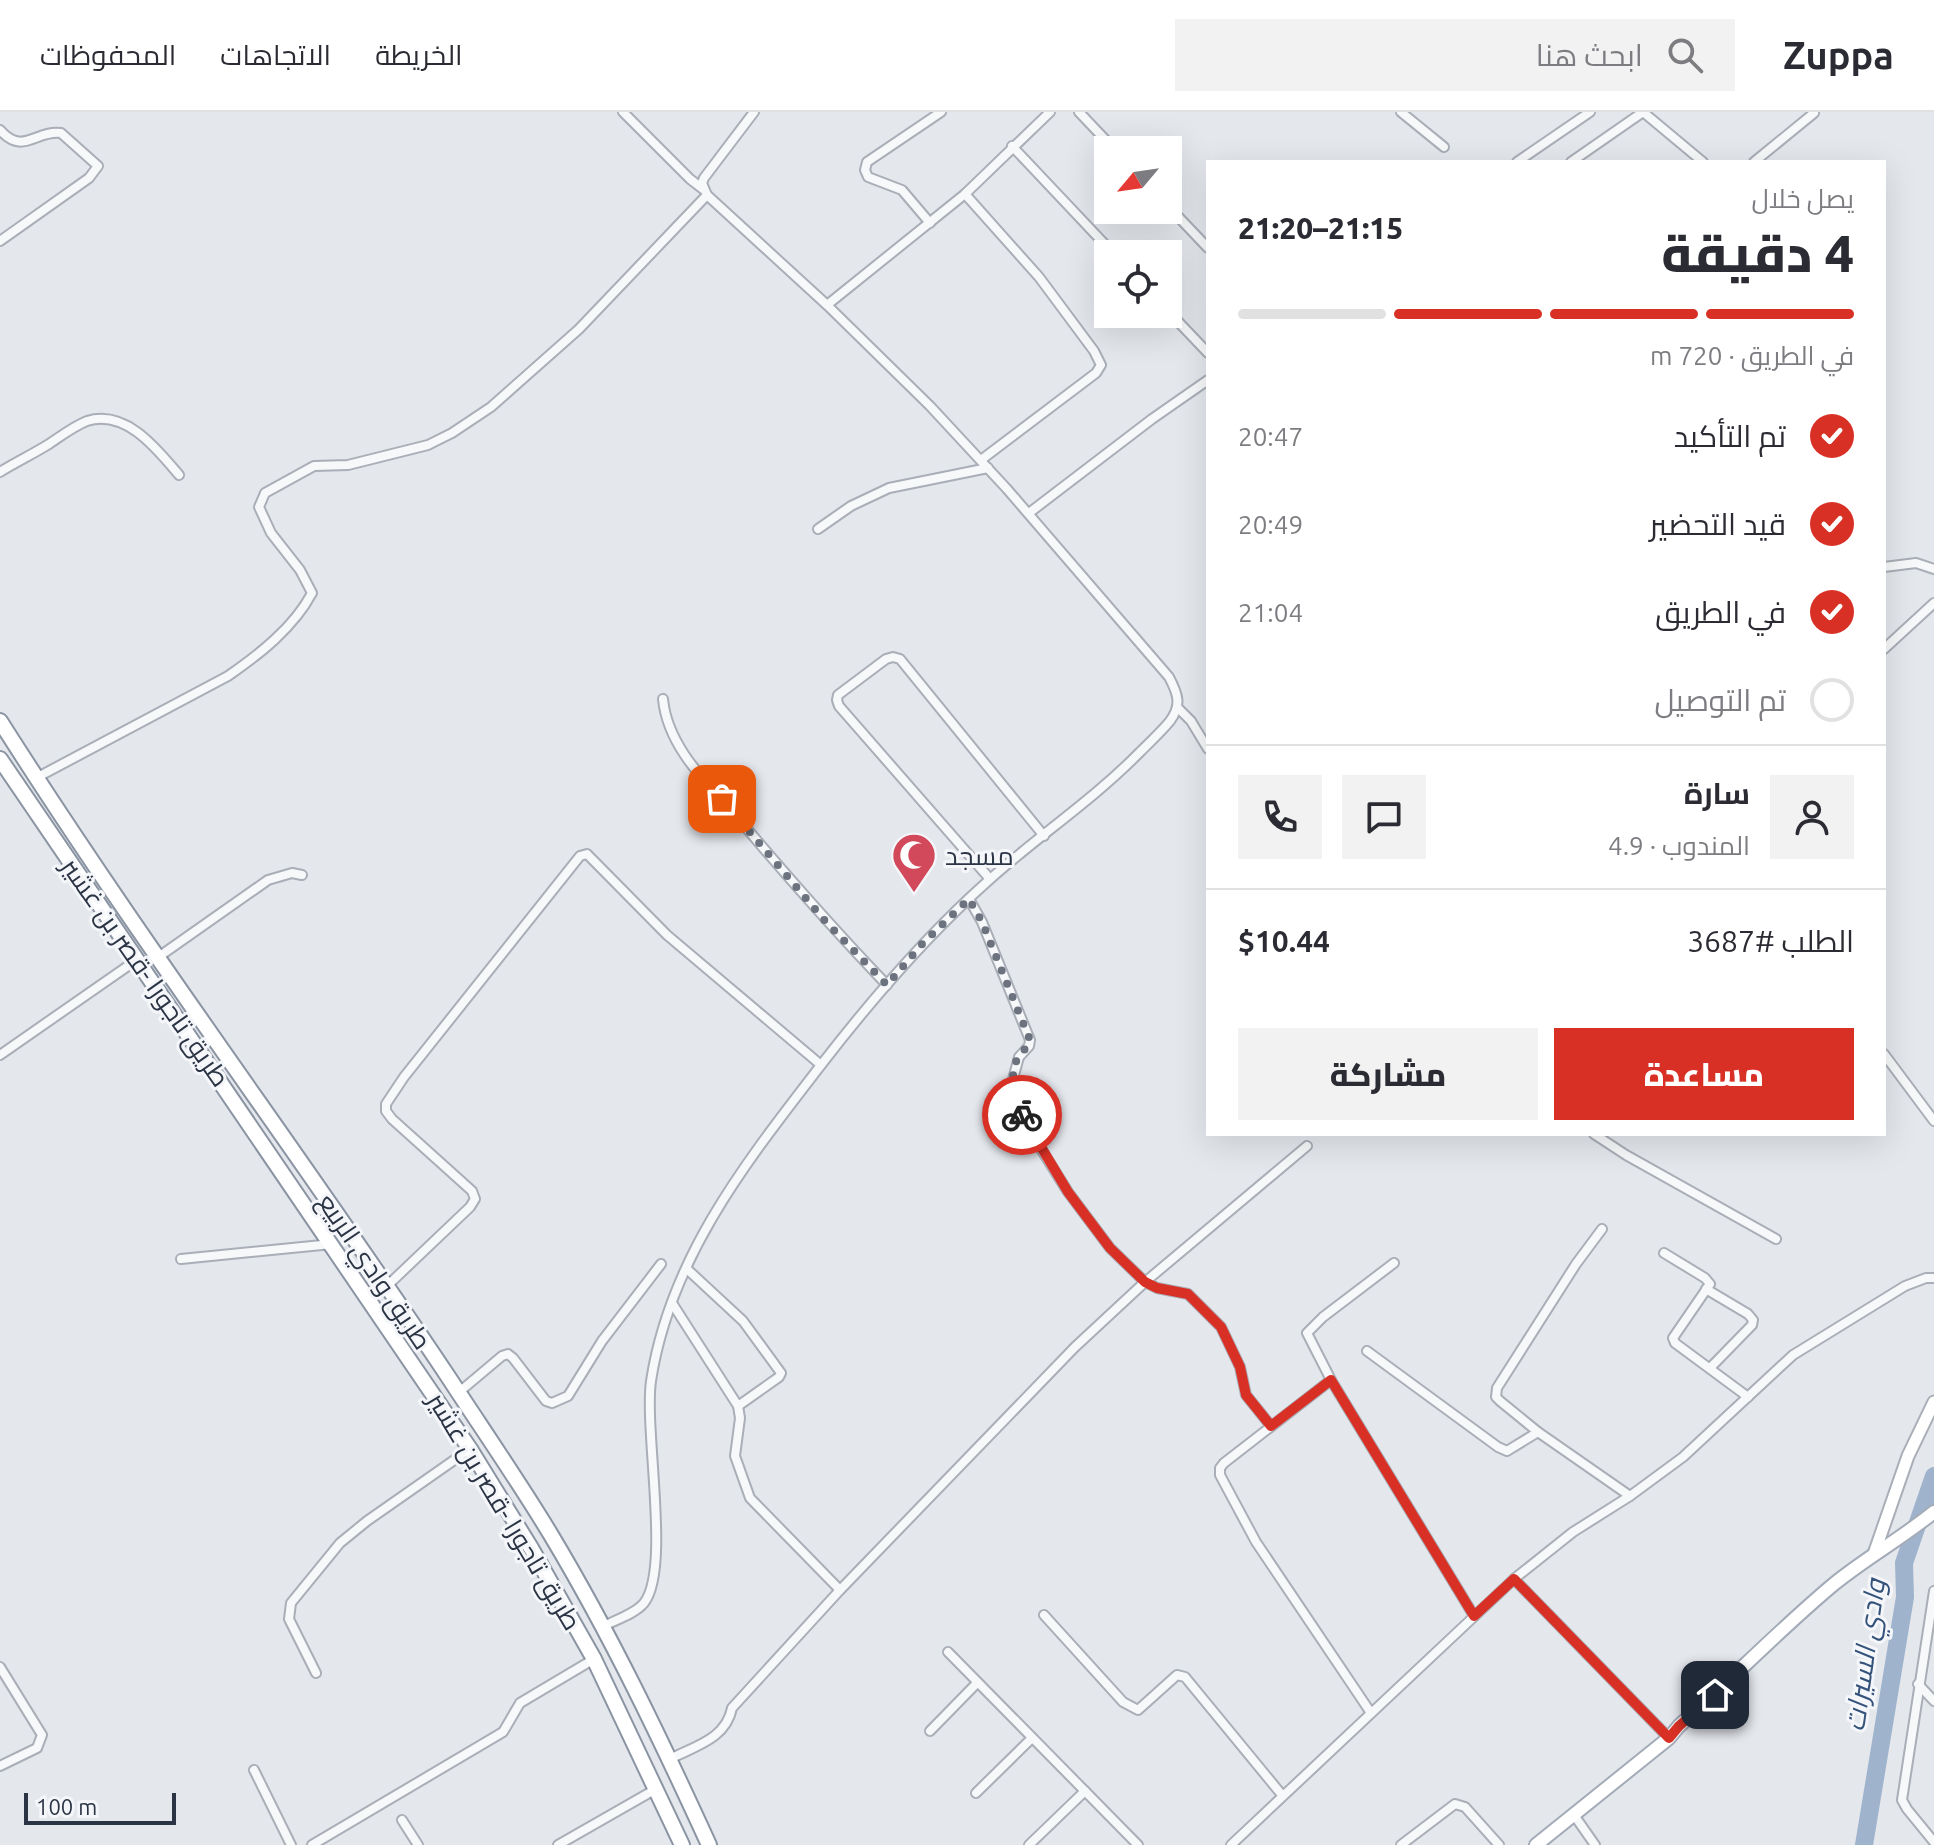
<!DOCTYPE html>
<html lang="ar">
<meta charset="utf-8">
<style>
body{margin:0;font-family:Ubuntu,Cairo,sans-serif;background:#f2f2f3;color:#2b2b33;direction:rtl;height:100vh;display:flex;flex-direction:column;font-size:30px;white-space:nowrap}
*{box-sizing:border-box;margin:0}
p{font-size:26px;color:#7c7c81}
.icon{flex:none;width:44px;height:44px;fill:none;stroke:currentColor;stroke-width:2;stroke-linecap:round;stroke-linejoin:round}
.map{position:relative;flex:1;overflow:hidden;direction:ltr}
.drawer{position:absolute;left:1206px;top:48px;width:680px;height:976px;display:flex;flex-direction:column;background:#fff;border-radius:0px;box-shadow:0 8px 32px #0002;direction:rtl}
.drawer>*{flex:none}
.needle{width:52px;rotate:241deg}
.buttons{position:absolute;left:1094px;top:24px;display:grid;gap:16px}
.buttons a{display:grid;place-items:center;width:88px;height:88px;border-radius:0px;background:#fff;box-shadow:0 8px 32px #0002;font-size:40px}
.scale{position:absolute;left:24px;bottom:20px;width:152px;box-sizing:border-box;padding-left:8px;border:4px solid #2b3445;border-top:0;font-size:22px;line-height:28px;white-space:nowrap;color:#2b3445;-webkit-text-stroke:6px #f4f6f9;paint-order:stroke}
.pin{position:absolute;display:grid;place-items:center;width:68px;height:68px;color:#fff;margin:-34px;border-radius:16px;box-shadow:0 4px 12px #0006}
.courier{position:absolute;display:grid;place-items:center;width:80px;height:80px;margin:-40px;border:6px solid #d93025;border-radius:50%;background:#fff;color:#222;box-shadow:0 2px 10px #0007}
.overview em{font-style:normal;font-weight:800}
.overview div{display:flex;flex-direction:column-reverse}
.overview{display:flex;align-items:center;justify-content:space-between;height:136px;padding:0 32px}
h1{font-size:52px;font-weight:800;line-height:60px}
.bar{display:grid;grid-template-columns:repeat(4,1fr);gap:12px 8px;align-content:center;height:96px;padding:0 32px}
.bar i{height:10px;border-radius:6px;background:#e1e1e2}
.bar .active{background:#d93025}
.bar p{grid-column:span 4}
.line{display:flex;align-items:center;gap:20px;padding:0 32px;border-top:2px solid #e1e1e2}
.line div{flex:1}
.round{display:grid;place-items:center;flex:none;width:84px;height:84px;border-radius:0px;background:#f2f2f3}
ol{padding:0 32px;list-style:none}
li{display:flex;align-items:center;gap:24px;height:88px}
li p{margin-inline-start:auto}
li .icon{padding:8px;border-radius:50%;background:#d93025;color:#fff;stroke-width:4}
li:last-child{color:#7c7c81}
li i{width:44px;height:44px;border:4px solid #e1e1e2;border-radius:50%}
.button{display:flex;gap:16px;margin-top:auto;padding:16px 32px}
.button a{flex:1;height:92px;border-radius:0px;background:#d93025;color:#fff;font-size:32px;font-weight:800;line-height:92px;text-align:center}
.button a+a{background:#f2f2f3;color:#2b2b33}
header{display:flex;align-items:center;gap:48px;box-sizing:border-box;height:112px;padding:0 40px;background:#fff;border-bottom:2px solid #e1e1e2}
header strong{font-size:38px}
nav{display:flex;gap:44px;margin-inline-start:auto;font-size:28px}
.search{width:560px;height:72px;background:#f2f2f3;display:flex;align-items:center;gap:20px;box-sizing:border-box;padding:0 28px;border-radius:0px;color:#7c7c81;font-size:30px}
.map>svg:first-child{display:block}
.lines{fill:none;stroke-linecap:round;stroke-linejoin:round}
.river{stroke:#9fb4cc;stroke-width:18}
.street-casing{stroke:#a9aeb7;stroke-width:12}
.secondary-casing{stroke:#a9aeb7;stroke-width:15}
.primary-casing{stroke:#a3abb8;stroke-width:16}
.highway-casing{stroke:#8b94a3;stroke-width:18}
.street{stroke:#f7f8fa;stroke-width:8}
.secondary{stroke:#fff;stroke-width:11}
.primary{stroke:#fff;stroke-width:12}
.highway{stroke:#fff;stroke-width:14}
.done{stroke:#6c737f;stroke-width:8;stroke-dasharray:0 14.4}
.route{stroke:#d93025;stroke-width:10}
.labels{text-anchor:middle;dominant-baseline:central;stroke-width:6;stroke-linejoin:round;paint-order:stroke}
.poi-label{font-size:26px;fill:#2b3445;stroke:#f4f6f9;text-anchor:start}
.street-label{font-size:26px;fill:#2b3445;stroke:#f4f6f9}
.water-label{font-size:28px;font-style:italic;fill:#34527a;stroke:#f4f6f9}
</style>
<header>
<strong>Zuppa</strong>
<div class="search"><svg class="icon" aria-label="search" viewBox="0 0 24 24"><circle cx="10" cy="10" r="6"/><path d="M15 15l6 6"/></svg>ابحث هنا</div>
<nav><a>الخريطة</a><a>الاتجاهات</a><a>المحفوظات</a></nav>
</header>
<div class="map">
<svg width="1934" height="1733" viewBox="0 0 1934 1733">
<rect width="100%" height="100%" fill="#e4e7ec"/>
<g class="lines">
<polyline class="river" points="1864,1733 1905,1485 1904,1451 1934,1364"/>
<g class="street-casing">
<g id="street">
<polyline points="623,0 690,67 703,77"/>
<polyline points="1079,0 1115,38"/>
<polyline points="1401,0 1444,35"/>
<polyline points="1643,0 1703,50"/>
<path d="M 0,18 C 23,44 35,18 61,21 L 98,54 L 89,66 L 0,129"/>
<polyline points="1012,34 1114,142"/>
<polyline points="1517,50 1590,0"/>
<polyline points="1571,50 1643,0"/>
<polyline points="1754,50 1814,1"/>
<polyline points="965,82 1039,165 1094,239 1101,253 1096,261 981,348"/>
<polyline points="1168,94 1208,136"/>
<polyline points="930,111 902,78 868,65 865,58 867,50 941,0"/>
<polyline points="827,193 965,82 1050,0"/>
<polyline points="1168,199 1208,241"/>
<path d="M 0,360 C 16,350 33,342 49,332 C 61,324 74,314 87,309 C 126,297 157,337 179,363"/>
<polyline points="1029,401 1152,307 1208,268"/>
<polyline points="818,417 851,394 889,376 988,356"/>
<polyline points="1884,455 1916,451 1934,457"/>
<polyline points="1884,537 1934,491"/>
<path d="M 663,587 C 668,640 716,679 748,718 C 793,771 839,823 887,873"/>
<polyline points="1178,596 1191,609 1208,637"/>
<path d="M 36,666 L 228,564 C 260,542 294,515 312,481 L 300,458 L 271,421 L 259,395 L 265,381 L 314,354 L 348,353 L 428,333 L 452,321 L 491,295 L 579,217 L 707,83"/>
<polyline points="990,767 839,594 837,588 838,583 886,547 893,545 900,547 1044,724"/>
<polyline points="969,787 982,810 1030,928 1029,934 1019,945 1013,967 1014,983 1026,1013 1068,1080 1110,1136 1145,1170 1157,1176 1188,1182 1221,1215 1240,1255 1246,1283 1271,1314"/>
<polyline points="157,846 268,768 292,761 302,763"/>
<polyline points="1884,942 1934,1009"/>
<polyline points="0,943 138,847"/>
<polyline points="1594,1022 1626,1043 1776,1127"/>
<polyline points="1664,1141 1705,1166 1710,1172 1673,1226 1675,1231 1748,1285"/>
<polyline points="181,1147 332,1132"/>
<polyline points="1394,1151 1323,1205 1307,1221 1331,1268 1474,1504"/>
<polyline points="687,1157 743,1209 781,1261 779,1265 738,1294"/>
<polyline points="387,1174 470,1095 475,1087 472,1079 392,1007 386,999 386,992 404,965 580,744 587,742 667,823 821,953"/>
<polyline points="1706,1177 1748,1202 1753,1208 1752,1213 1710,1256"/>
<polyline points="672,1191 738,1294 740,1306 735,1344 750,1386 840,1478"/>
<polyline points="1367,1239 1498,1335 1507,1339 1538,1320 1630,1384"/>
<polyline points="1331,1268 1224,1351 1220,1356 1220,1363 1256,1430 1371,1601"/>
<polyline points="458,1281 502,1244 508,1242 513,1246 546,1289 552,1291 568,1284 602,1229 661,1152"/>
<polyline points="1538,1320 1500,1289 1496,1285 1497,1276 1576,1152 1602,1117"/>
<polyline points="1514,1467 1669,1626"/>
<polyline points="1934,1479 1902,1688 1907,1697 1934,1730"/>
<polyline points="1044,1503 1123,1590 1138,1598 1177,1563 1185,1565 1282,1683"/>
<path d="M 602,1515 C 615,1508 635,1502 644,1491 C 671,1457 644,1320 651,1269 C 670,1145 747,1049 821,953 C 872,887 926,824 988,769 C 1038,724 1093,688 1140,640 C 1150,630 1161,620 1170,609 C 1182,593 1178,582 1169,565 L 1007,377 L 930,294 L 827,193 L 707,83 L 702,71 L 704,66 L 754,0"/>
<polyline points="948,1540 1138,1733"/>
<polyline points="0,1555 42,1623 37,1636 0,1654"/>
<polyline points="316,1561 289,1507 291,1491 340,1431 367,1409 470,1337"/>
<polyline points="1918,1572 1934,1589"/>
<polyline points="930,1619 977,1571"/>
<path d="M 670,1647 C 695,1634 726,1627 732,1596 L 840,1478 L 1075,1235 L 1145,1170 L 1307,1034"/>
<polyline points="254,1658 291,1733"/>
<polyline points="976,1681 1032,1626"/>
<polyline points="1574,1703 1595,1733"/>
<polyline points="402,1708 418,1733"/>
<polyline points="312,1733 503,1620 520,1591 594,1547"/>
<polyline points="558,1733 656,1677"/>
<polyline points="1029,1733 1085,1679"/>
<polyline points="1231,1733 1514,1467 1573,1420 1630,1384 1683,1345 1793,1243 1905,1174 1926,1166 1934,1166"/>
<polyline points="1401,1733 1455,1692 1465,1695 1499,1733"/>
</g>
</g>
<g class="secondary-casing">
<polyline id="secondary" points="1874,1442 1908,1344 1934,1290"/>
</g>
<g class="primary-casing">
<path id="primary" d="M 1536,1733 L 1669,1626 L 1679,1614 C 1731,1568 1780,1517 1834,1472 C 1866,1446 1902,1426 1934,1400"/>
</g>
<g class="highway-casing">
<g id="highway">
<path d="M 0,609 C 142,833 302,1045 449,1266 C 483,1318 519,1370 551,1423 C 611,1523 661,1628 709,1733"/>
<polyline points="0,647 470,1337 531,1436 594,1547 682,1733"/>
</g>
</g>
<use href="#street" class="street"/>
<use href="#secondary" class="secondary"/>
<use href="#primary" class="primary"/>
<use href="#highway" class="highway"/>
</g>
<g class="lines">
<path class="done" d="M 722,687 L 826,810 L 887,873 L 923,831 L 969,787 L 982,810 L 1030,928 C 1028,936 1024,937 1019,944 C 1008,961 1014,986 1022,1003"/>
<polyline class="route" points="1022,1003 1068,1080 1110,1136 1145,1170 1157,1176 1188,1182 1221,1215 1240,1255 1246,1283 1271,1314 1331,1268 1474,1504 1514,1467 1669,1626 1679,1614 1715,1583"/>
</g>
<defs>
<g id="mosque-pin" transform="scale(2.3)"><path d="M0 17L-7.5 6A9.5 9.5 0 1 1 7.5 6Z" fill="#d1495b" stroke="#f4f6f9"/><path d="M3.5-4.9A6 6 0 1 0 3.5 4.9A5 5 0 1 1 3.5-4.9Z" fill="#fff"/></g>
</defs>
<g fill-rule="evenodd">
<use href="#mosque-pin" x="914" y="743"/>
</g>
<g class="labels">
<g class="poi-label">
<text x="945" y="743">مسجد</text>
</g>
<g class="street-label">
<text transform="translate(146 860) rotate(55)">طريق تاجورا -قصر بن غشير</text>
<text transform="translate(375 1159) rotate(56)">طريق وادي الربيع</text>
<text transform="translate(505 1399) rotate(59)">طريق تاجورا -قصر بن غشير</text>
</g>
<g class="water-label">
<text transform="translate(1864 1543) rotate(-82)">وادي السيرات</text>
</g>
</g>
</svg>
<div class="buttons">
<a><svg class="needle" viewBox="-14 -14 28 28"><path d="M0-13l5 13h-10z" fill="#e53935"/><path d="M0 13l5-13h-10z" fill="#7c7c81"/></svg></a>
<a><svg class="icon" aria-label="locate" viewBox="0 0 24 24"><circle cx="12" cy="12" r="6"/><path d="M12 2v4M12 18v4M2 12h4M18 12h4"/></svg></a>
</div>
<div class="scale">100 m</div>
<div class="pin" style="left:722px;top:687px;background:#ea580c"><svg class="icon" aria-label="bag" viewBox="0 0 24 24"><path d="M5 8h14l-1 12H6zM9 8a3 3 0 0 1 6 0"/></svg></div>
<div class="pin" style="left:1715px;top:1583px;background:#1f2937"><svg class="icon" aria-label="home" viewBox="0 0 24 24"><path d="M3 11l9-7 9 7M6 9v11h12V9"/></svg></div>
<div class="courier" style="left:1022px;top:1003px"><svg class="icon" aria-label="bike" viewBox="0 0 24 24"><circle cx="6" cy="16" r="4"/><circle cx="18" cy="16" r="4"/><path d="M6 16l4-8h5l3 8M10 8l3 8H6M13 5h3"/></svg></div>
<section class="drawer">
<div class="overview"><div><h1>4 دقيقة</h1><p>يصل خلال</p></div><em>21:15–21:20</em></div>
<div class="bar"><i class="active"></i><i class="active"></i><i class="active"></i><i></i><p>في الطريق · 720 m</p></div>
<ol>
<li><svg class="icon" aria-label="check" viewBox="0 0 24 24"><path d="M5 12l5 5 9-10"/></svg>تم التأكيد<p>20:47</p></li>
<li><svg class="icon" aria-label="check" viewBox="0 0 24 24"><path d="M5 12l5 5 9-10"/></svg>قيد التحضير<p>20:49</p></li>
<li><svg class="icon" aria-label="check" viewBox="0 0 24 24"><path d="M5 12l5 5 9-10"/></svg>في الطريق<p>21:04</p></li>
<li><i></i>تم التوصيل</li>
</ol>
<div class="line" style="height:144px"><a class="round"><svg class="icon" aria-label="person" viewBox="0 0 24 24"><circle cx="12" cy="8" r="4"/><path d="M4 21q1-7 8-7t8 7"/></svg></a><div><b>سارة</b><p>المندوب · 4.9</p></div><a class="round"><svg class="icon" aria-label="chat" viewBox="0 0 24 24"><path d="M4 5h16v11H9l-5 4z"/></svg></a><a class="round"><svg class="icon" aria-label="phone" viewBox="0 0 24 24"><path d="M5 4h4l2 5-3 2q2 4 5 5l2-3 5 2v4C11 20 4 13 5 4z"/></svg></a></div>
<div class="line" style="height:104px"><div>الطلب #3687</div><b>$10.44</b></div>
<div class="button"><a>مساعدة</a><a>مشاركة</a></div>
</section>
</div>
